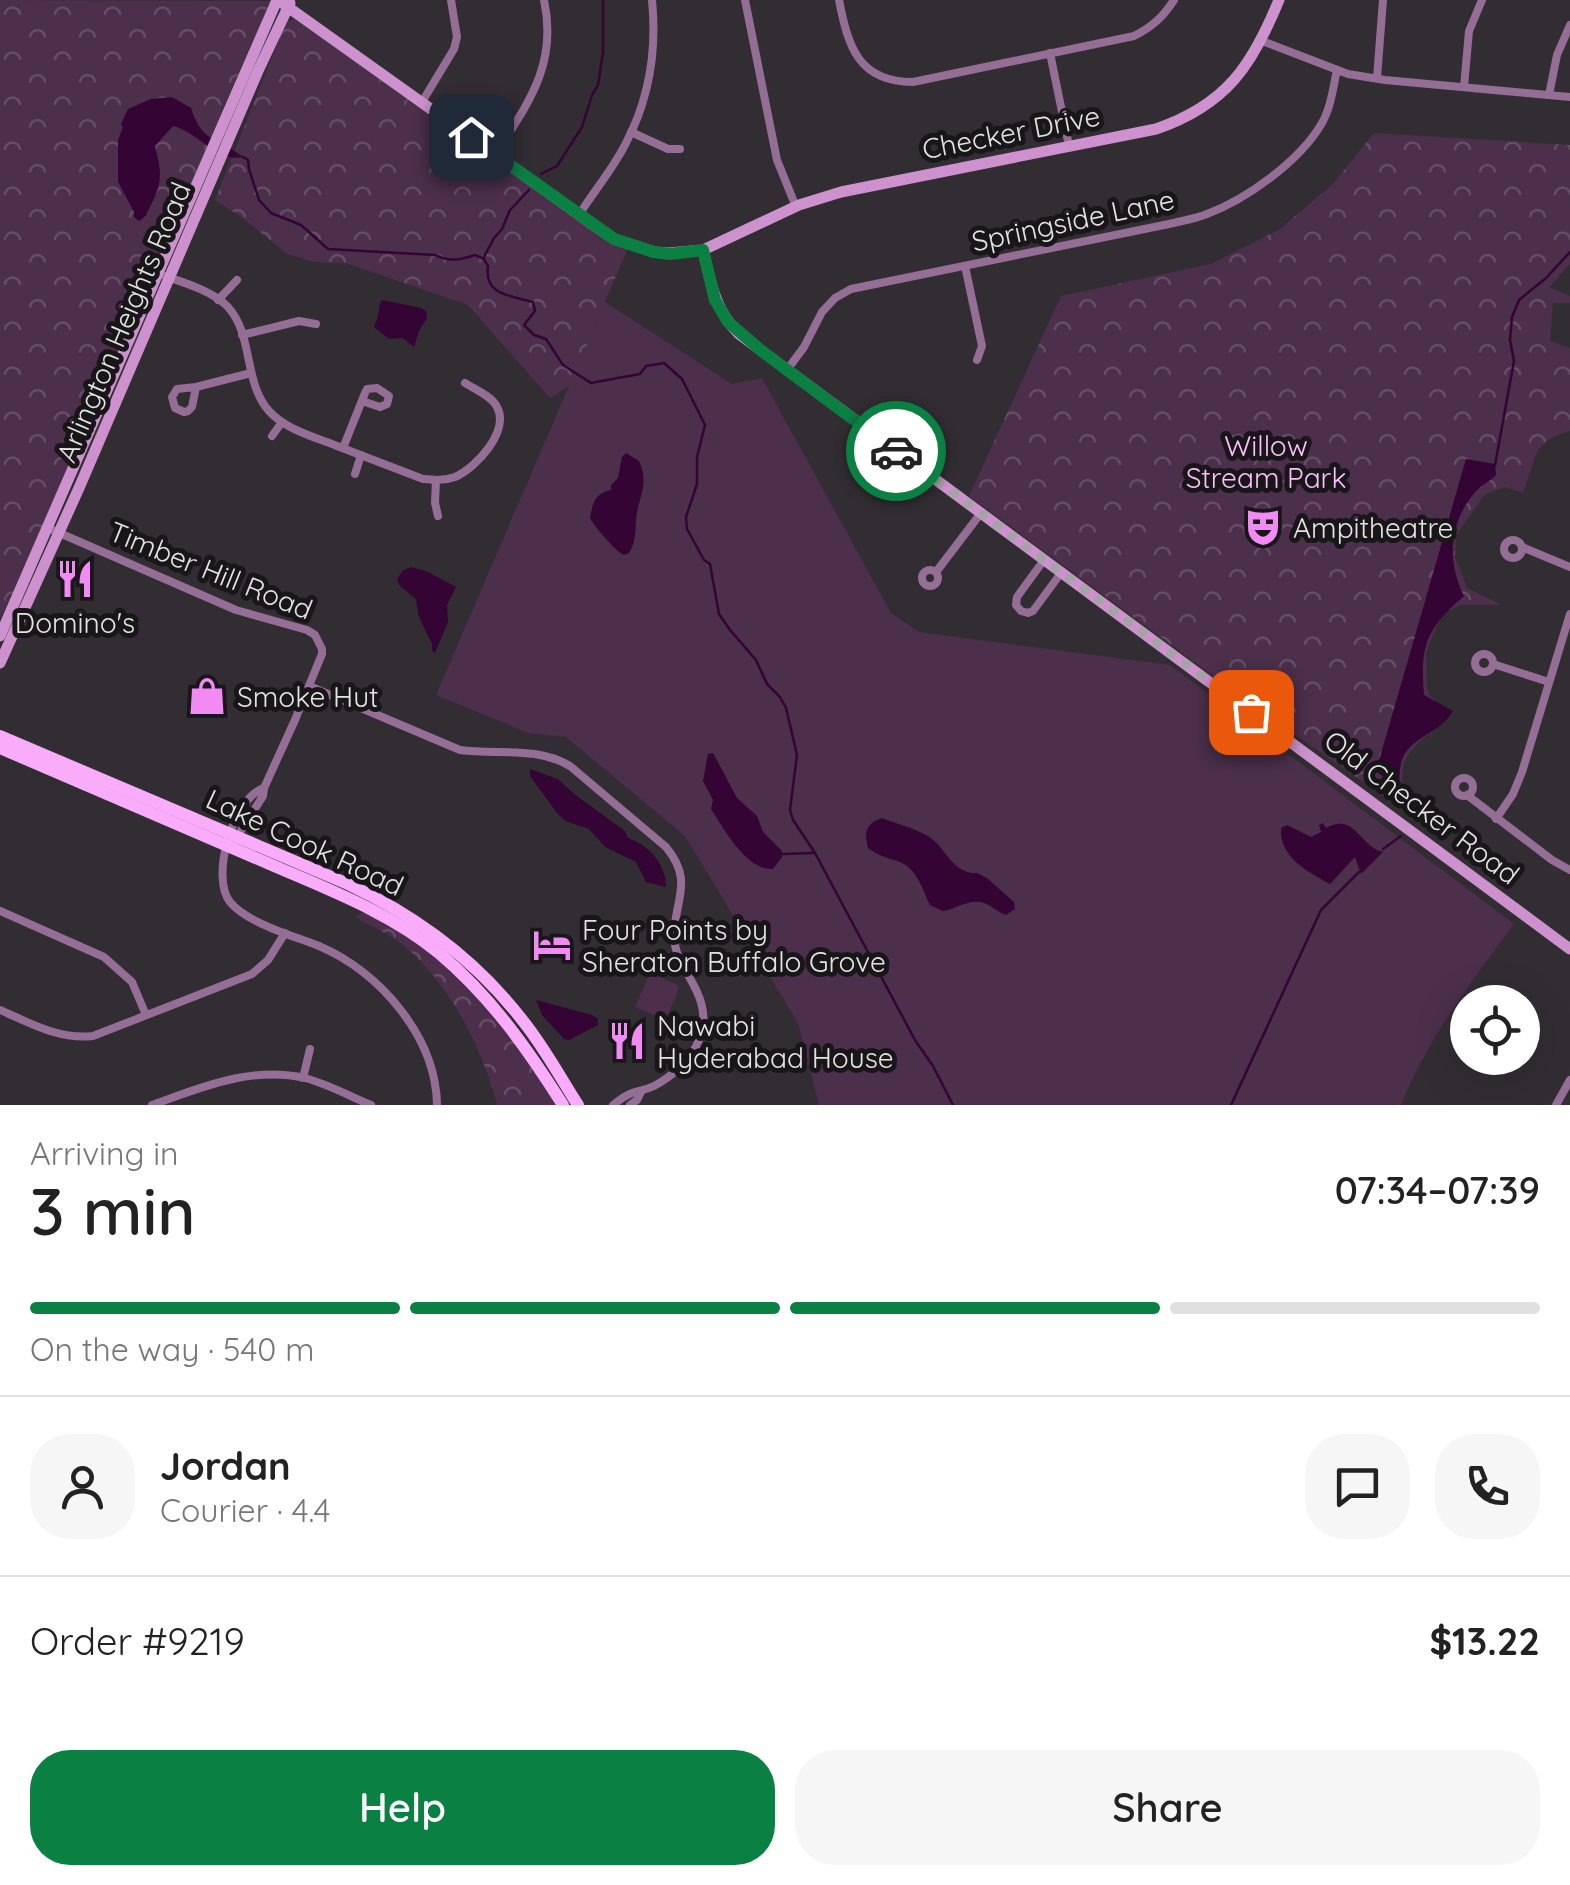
<!DOCTYPE html>
<meta charset="utf-8">
<style>
body{margin:0;font-family:Quicksand,sans-serif;background:#f6f6f6;color:#222;height:100vh;display:flex;flex-direction:column;font-size:38px;white-space:nowrap}
*{box-sizing:border-box;margin:0}
p{font-size:32px;color:#767676}
.icon{flex:none;width:55px;height:55px;fill:none;stroke:currentColor;stroke-width:2;stroke-linecap:round;stroke-linejoin:round}
.map{position:relative;height:1105px;overflow:hidden}
.panel{display:flex;flex-direction:column;background:#fff;flex:1}
.panel>*{flex:none}
.tools{position:absolute;left:1450px;top:985px;display:grid;gap:20px}
.tools a{display:grid;place-items:center;width:90px;height:90px;border-radius:50%;background:#fff;box-shadow:0 10px 40px #0002;font-size:50px}
.pin{position:absolute;display:grid;place-items:center;width:85px;height:85px;color:#fff;margin:-42px;border-radius:20px;box-shadow:0 5px 15px #0006}
.courier{position:absolute;display:grid;place-items:center;width:100px;height:100px;margin:-50px;border:8px solid #0b8043;border-radius:50%;background:#fff;color:#222;box-shadow:0 2px 12px #0007}
.overview em{font-style:normal;font-weight:600}
.overview div{display:flex;flex-direction:column-reverse}
.overview{display:flex;align-items:center;justify-content:space-between;height:170px;padding:0 30px}
h1{font-size:65px;font-weight:600;line-height:75px}
.bar{display:grid;grid-template-columns:repeat(4,1fr);gap:15px 10px;align-content:center;height:120px;padding:0 30px}
.bar i{height:12px;border-radius:8px;background:#e0e0e0}
.bar .on{background:#0b8043}
.bar p{grid-column:span 4}
.line{display:flex;align-items:center;gap:25px;padding:0 30px;border-top:2px solid #e0e0e0}
.line div{flex:1}
.round{display:grid;place-items:center;flex:none;width:105px;height:105px;border-radius:40px;background:#f6f6f6}
.action{display:flex;gap:20px;margin-top:auto;padding:20px 30px}
.action a{flex:1;height:115px;border-radius:40px;background:#0b8043;color:#fff;font-size:40px;font-weight:600;line-height:115px;text-align:center}
.action a+a{background:#f6f6f6;color:#222}
.map>svg:first-child{display:block}
.grass{fill:#4b2f4b}
.forest{fill:url(#forest-crowns)}
.water{fill:#330434}
.lines{fill:none;stroke-linecap:round;stroke-linejoin:round}
.stream{stroke:#330434;stroke-width:2.5}
.street{stroke:#946e94;stroke-width:8}
.secondary{stroke:#cd91cd;stroke-width:11}
.primary{stroke:#f9acf9;stroke-width:12}
.done{stroke:#a6a3a6;stroke-width:10;stroke-dasharray:0 18}
.route{stroke:#0b8043;stroke-width:12}
.labels{text-anchor:middle;dominant-baseline:central;stroke-width:10;stroke-linejoin:round;paint-order:stroke}
.street-label{font-size:28px;fill:#e5e2e5;stroke:#191619}
.park-label{font-size:28px;fill:#fbbffa;stroke:#191619}
.poi-label{font-size:28px;fill:#e5e2e5;stroke:#191619;text-anchor:start}
</style>
<div class="map">
<svg width="1570" height="1105" viewBox="0 0 1570 1105">
<defs>
<pattern id="forest-crowns" width="20" height="18" patternUnits="userSpaceOnUse" patternTransform="scale(2.5)"><rect width="20" height="18" fill="#4b2f4b"/><path d="M2 6a3 3 0 1 1 6 0M12 15a3 3 0 1 1 6 0" fill="none" stroke="#654d65"/></pattern>
</defs>
<rect width="100%" height="100%" fill="#322d32"/>
<g class="grass">
<path d="M 605,302 L 732,384 L 762,378 L 891,613 L 919,632 L 1170,665 L 1514,924 C 1471,982 1428,1038 1401,1105 L 819,1105 L 798,1023 L 685,836 L 566,737 L 528,733 L 436,695 Z"/>
<polygon points="650,973 676,984 679,988 666,1020 635,1007"/>
</g>
<g class="forest">
<polygon points="0,0 270,1 20,581 0,618"/>
<polygon points="295,19 563,211 605,239 627,250 570,385 550,398 468,305 346,263 313,262 286,253 244,219 215,200 286,22"/>
<path d="M 1374,133 L 1570,145 L 1570,264 L 1549,287 L 1570,296 L 1570,303 L 1553,303 L 1550,341 L 1570,348 L 1570,431 C 1531,441 1536,460 1523,493 L 1505,487 L 1485,494 L 1456,535 L 1455,557 L 1467,588 L 1502,605 L 1460,605 L 1442,614 L 1426,652 L 1427,688 L 1430,696 L 1438,703 L 1451,710 C 1445,722 1440,726 1429,734 C 1395,760 1400,774 1408,813 L 1250,703 L 969,496 L 1061,296 L 1211,264 L 1280,229 L 1332,185 Z"/>
<path d="M 366,910 L 428,951 L 497,1015 L 558,1105 L 497,1105 C 483,1049 448,981 403,945 C 389,933 370,926 355,917 Z"/>
</g>
<g class="water">
<path d="M 172,97 L 191,108 C 203,145 218,137 243,157 C 217,163 197,131 173,126 L 155,146 C 162,175 163,182 149,209 C 143,220 150,213 139,221 L 134,217 L 134,212 L 118,182 L 118,140 L 123,127 L 121,124 L 128,109 L 151,99 Z"/>
<path d="M 382,300 L 421,308 L 426,311 L 427,318 L 419,331 L 414,347 L 403,338 L 389,339 L 375,328 L 374,326 C 381,315 377,307 382,300 Z"/>
<path d="M 626,453 L 639,461 C 650,486 638,496 636,520 C 635,533 636,542 629,553 L 624,555 C 616,552 594,526 590,518 C 593,503 594,494 611,490 L 611,485 L 618,478 L 622,457 Z"/>
<path d="M 1466,459 L 1495,464 L 1496,475 C 1491,481 1483,484 1477,490 C 1449,521 1446,560 1464,596 C 1426,629 1420,645 1424,695 L 1453,711 C 1441,734 1407,737 1401,763 C 1399,771 1400,780 1398,789 L 1376,771 Z"/>
<polygon points="411,567 426,571 456,587 447,605 448,622 435,653 432,650 432,644 419,617 416,599 400,586 397,580 402,571"/>
<path d="M 713,753 L 737,798 L 757,816 L 763,832 L 782,851 L 782,857 L 773,869 C 747,871 724,829 711,809 L 713,800 L 703,781 L 708,754 Z"/>
<path d="M 530,769 L 558,779 L 574,794 L 625,831 L 628,838 C 649,845 666,864 666,887 L 646,882 L 636,862 L 605,847 L 589,829 L 565,821 L 557,813 L 530,776 Z"/>
<path d="M 882,818 C 897,824 914,828 928,836 C 946,847 953,875 977,873 L 987,878 L 1014,902 L 1015,909 L 1006,915 C 997,912 993,906 984,903 C 971,898 955,909 943,911 L 930,905 C 923,890 917,869 900,862 C 888,858 879,856 868,848 C 864,831 866,824 882,818 Z"/>
<path d="M 1323,823 L 1326,828 C 1356,812 1359,847 1383,852 L 1361,874 L 1355,857 L 1330,884 C 1308,872 1279,857 1281,828 L 1287,825 L 1311,837 L 1321,832 L 1319,825 Z"/>
<polygon points="536,1000 592,1015 598,1019 598,1025 569,1040 564,1039 542,1015"/>
</g>
<g class="lines">
<g class="stream">
<path d="M 243,157 L 248,160 L 249,169 L 259,200 L 271,213 L 301,225 L 328,249 L 435,255 C 450,262 459,260 475,255 L 482,258"/>
<polyline points="541,174 557,166 582,127 592,95 598,85 603,52 603,0"/>
<polyline points="484,257 494,238 502,229 510,210 529,190"/>
<path d="M 483,258 L 488,266 C 484,296 510,295 533,302 L 535,311 L 524,325 L 534,335 L 546,339 L 563,365 L 591,383 L 640,374 L 646,366 L 664,363 L 682,379 L 705,425 L 697,457 L 697,484 L 686,517 L 687,529 L 704,560 L 710,564 L 719,614 L 730,630 L 756,660 L 767,684 L 780,697 L 786,708 L 797,755 L 790,810 L 793,820 L 815,853 L 915,1040 L 933,1066 L 953,1105"/>
<polyline points="1495,465 1514,361 1510,340 1512,317 1519,300 1546,278 1570,252"/>
<polyline points="1396,786 1410,811"/>
<polyline points="1383,849 1401,836"/>
<polyline points="783,854 813,853"/>
<polyline points="1231,1105 1321,910 1359,872"/>
</g>
<g class="street">
<polyline points="745,0 777,160 796,207"/>
<path d="M 839,0 C 848,46 858,82 913,82 L 1134,36 C 1152,27 1163,17 1174,0"/>
<polyline points="1262,41 1348,74 1385,80 1570,97"/>
<polyline points="1050,53 1069,146"/>
<polyline points="1377,78 1383,0"/>
<polyline points="1464,87 1469,31 1482,0"/>
<polyline points="1549,95 1557,55 1570,25"/>
<polyline points="422,102 454,49 457,37 451,0"/>
<polyline points="631,132 668,149 680,149"/>
<path d="M 495,155 C 528,103 558,65 544,0"/>
<path d="M 579,215 C 594,191 613,169 626,143 C 649,99 657,50 652,0"/>
<polyline points="965,266 982,346 977,360"/>
<path d="M 165,276 C 185,283 212,291 227,306 C 254,334 243,382 269,411 C 286,430 315,437 337,446 C 366,457 394,468 423,479 C 434,480 444,481 455,477 C 476,468 510,431 497,407 C 492,396 474,389 465,383"/>
<polyline points="218,300 237,280"/>
<polyline points="242,335 299,321 316,324"/>
<path d="M 787,370 L 804,347 L 822,312 L 835,298 L 851,289 L 1169,224 C 1181,221 1195,219 1207,214 C 1247,199 1300,161 1322,123 C 1331,107 1333,88 1337,70"/>
<polyline points="196,387 177,389 172,397 175,408 184,412 188,411 192,407 196,387 251,373"/>
<path d="M 864,426 C 859,436 852,447 853,458 C 853,480 881,499 902,486 C 908,483 915,474 920,468"/>
<polyline points="272,436 282,422"/>
<polyline points="343,448 365,393 367,389 377,388 389,396 387,404 380,407 362,401"/>
<polyline points="355,474 361,455"/>
<polyline points="436,480 435,503 438,516"/>
<polyline points="48,528 236,610 307,630 315,635 322,649 322,654 295,720 264,788 263,796 235,840"/>
<circle cx="1513" cy="549" r="9"/>
<polyline points="1522,547 1570,567"/>
<polyline points="1044,560 1017,597 1016,605 1021,611 1028,613 1033,611 1061,573"/>
<circle cx="930" cy="578" r="8"/>
<polyline points="936,572 981,513"/>
<circle cx="1484" cy="663" r="9"/>
<polyline points="1493,664 1549,682"/>
<path d="M 309,686 L 460,750 C 497,755 537,746 570,766 L 666,847 C 694,881 675,899 674,935 C 674,958 689,973 697,992 C 716,1032 689,1067 654,1086 C 646,1090 640,1090 632,1093 C 626,1095 618,1101 613,1105"/>
<circle cx="1464" cy="787" r="9"/>
<path d="M 264,788 C 233,798 210,877 230,902 C 247,923 294,936 319,946 C 380,972 436,1037 437,1105"/>
<polyline points="1467,795 1552,860 1570,870"/>
<polyline points="1496,819 1513,794 1522,772 1570,614"/>
<polyline points="0,911 104,957 132,982 146,1015"/>
<path d="M 0,1010 C 30,1023 59,1040 93,1036 L 252,974 L 268,960 L 285,933"/>
<polyline points="303,1078 310,1049"/>
<path d="M 152,1105 C 202,1087 251,1066 305,1078 C 328,1084 349,1096 371,1105"/>
<polyline points="630,1105 637,1100 641,1092"/>
<polyline points="1556,1105 1570,1080"/>
</g>
<g class="secondary">
<path d="M 278,0 L 599,229 L 614,239 L 654,252 L 669,253 L 703,250 L 799,205 L 841,192 L 1156,129 C 1226,105 1252,66 1279,0"/>
<path d="M 703,250 C 711,282 714,309 739,334 L 1570,949"/>
<polyline points="0,636 277,0"/>
<polyline points="0,663 79,488 258,71 290,3"/>
</g>
<g class="primary">
<path d="M 0,736 L 348,884 C 416,916 477,961 523,1021 C 544,1047 560,1077 578,1105"/>
<path d="M 0,748 C 88,786 177,824 265,862 C 324,888 388,911 439,953 C 491,997 527,1048 563,1105"/>
</g>
</g>
<g class="lines">
<polyline class="done" points="896,451 1251,712"/>
<polyline class="route" points="471,137 614,239 654,252 670,254 703,250 715,300 728,322 763,352 896,451"/>
</g>
<defs>
<g id="theatre-bare" transform="scale(3)"><path d="M-5-5.5Q0-4 5-5.5V0Q5 5 0 6Q-5 5-5 0ZM-3.3-2.5H-1v1.5H-3.3ZM1-2.5H3.3v1.5H1ZM-2.8 1Q0 5.5 2.8 1Z" fill="#f28af3" stroke="#191619" stroke-width="2.5" paint-order="stroke"/></g>
<g id="restaurant-bare" transform="scale(3)"><path d="M-5-6h1v4h1v-4h1v4h1v-4h1v5L-1.5 .5V6h-2V.5L-5-1ZM5-6V6H3V1.5H1.5Q1.5-4 5-6Z" fill="#f28af3" stroke="#191619" stroke-width="2.5" paint-order="stroke"/></g>
<g id="shop-bare" transform="scale(3)"><path d="M-5-2.5h2.3a2.7 3.5 0 0 1 5.4 0H5L5.5 6h-11ZM-1.5-2.5h3a1.5 2.3 0 0 0-3 0Z" fill="#f28af3" stroke="#191619" stroke-width="2.5" paint-order="stroke"/></g>
<g id="hotel-bare" transform="scale(3)"><path d="M-6-4.5h1.5V1H6V5H4.5V3h-9V5H-6ZM-4 0a1.8 1.8 0 1 1 3.6 0ZM.5 0V-2.5h3Q6-2.5 6 0Z" fill="#f28af3" stroke="#191619" stroke-width="2.5" paint-order="stroke"/></g>
</defs>
<g fill-rule="evenodd">
<use href="#theatre-bare" x="1263" y="527"/>
<use href="#restaurant-bare" x="75" y="579"/>
<use href="#shop-bare" x="207" y="696"/>
<use href="#hotel-bare" x="552" y="945"/>
<use href="#restaurant-bare" x="627" y="1041"/>
</g>
<g class="labels">
<g class="street-label">
<text transform="translate(1011 132) rotate(-11)">Checker Drive</text>
<text transform="translate(1073 220) rotate(-12)">Springside Lane</text>
<text transform="translate(123 322) rotate(-67)">Arlington Heights Road</text>
<text transform="translate(211 570) rotate(22)">Timber Hill Road</text>
<text transform="translate(1422 807) rotate(37)">Old Checker Road</text>
<text transform="translate(305 842) rotate(25)">Lake Cook Road</text>
</g>
<g class="park-label">
<text x="1266" y="445">Willow<tspan x="1266" dy="32">Stream Park</tspan></text>
</g>
<g class="poi-label">
<text x="1293" y="527">Ampitheatre</text>
<text x="75" y="622" text-anchor="middle">Domino's</text>
<text x="237" y="696">Smoke Hut</text>
<text x="582" y="929">Four Points by<tspan x="582" dy="32">Sheraton Buffalo Grove</tspan></text>
<text x="657" y="1025">Nawabi<tspan x="657" dy="32">Hyderabad House</tspan></text>
</g>
</g>
</svg>
<div class="tools">
<a><svg class="icon" aria-label="locate" viewBox="0 0 24 24"><circle cx="12" cy="12" r="6"/><path d="M12 2v4M12 18v4M2 12h4M18 12h4"/></svg></a>
</div>
<div class="pin" style="left:1251px;top:712px;background:#ea580c"><svg class="icon" aria-label="bag" viewBox="0 0 24 24"><path d="M5 8h14l-1 12H6zM9 8a3 3 0 0 1 6 0"/></svg></div>
<div class="pin" style="left:471px;top:137px;background:#1f2937"><svg class="icon" aria-label="home" viewBox="0 0 24 24"><path d="M3 11l9-7 9 7M6 9v11h12V9"/></svg></div>
<div class="courier" style="left:896px;top:451px"><svg class="icon" aria-label="car" viewBox="0 0 24 24"><path d="M5 17H2v-5l4-1 3-4h7l3 4 3 1v5h-3M9 17h6M6 11h13"/><circle cx="7" cy="17" r="2"/><circle cx="17" cy="17" r="2"/></svg></div>
</div>
<section class="panel">
<div class="overview"><div><h1>3 min</h1><p>Arriving in</p></div><em>07:34–07:39</em></div>
<div class="bar"><i class="on"></i><i class="on"></i><i class="on"></i><i></i><p>On the way · 540 m</p></div>
<div class="line" style="height:180px"><a class="round"><svg class="icon" aria-label="person" viewBox="0 0 24 24"><circle cx="12" cy="8" r="4"/><path d="M4 21q1-7 8-7t8 7"/></svg></a><div><b>Jordan</b><p>Courier · 4.4</p></div><a class="round"><svg class="icon" aria-label="chat" viewBox="0 0 24 24"><path d="M4 5h16v11H9l-5 4z"/></svg></a><a class="round"><svg class="icon" aria-label="phone" viewBox="0 0 24 24"><path d="M5 4h4l2 5-3 2q2 4 5 5l2-3 5 2v4C11 20 4 13 5 4z"/></svg></a></div>
<div class="line" style="height:130px"><div>Order #9219</div><b>$13.22</b></div>
<div class="action"><a>Help</a><a>Share</a></div>
</section>
